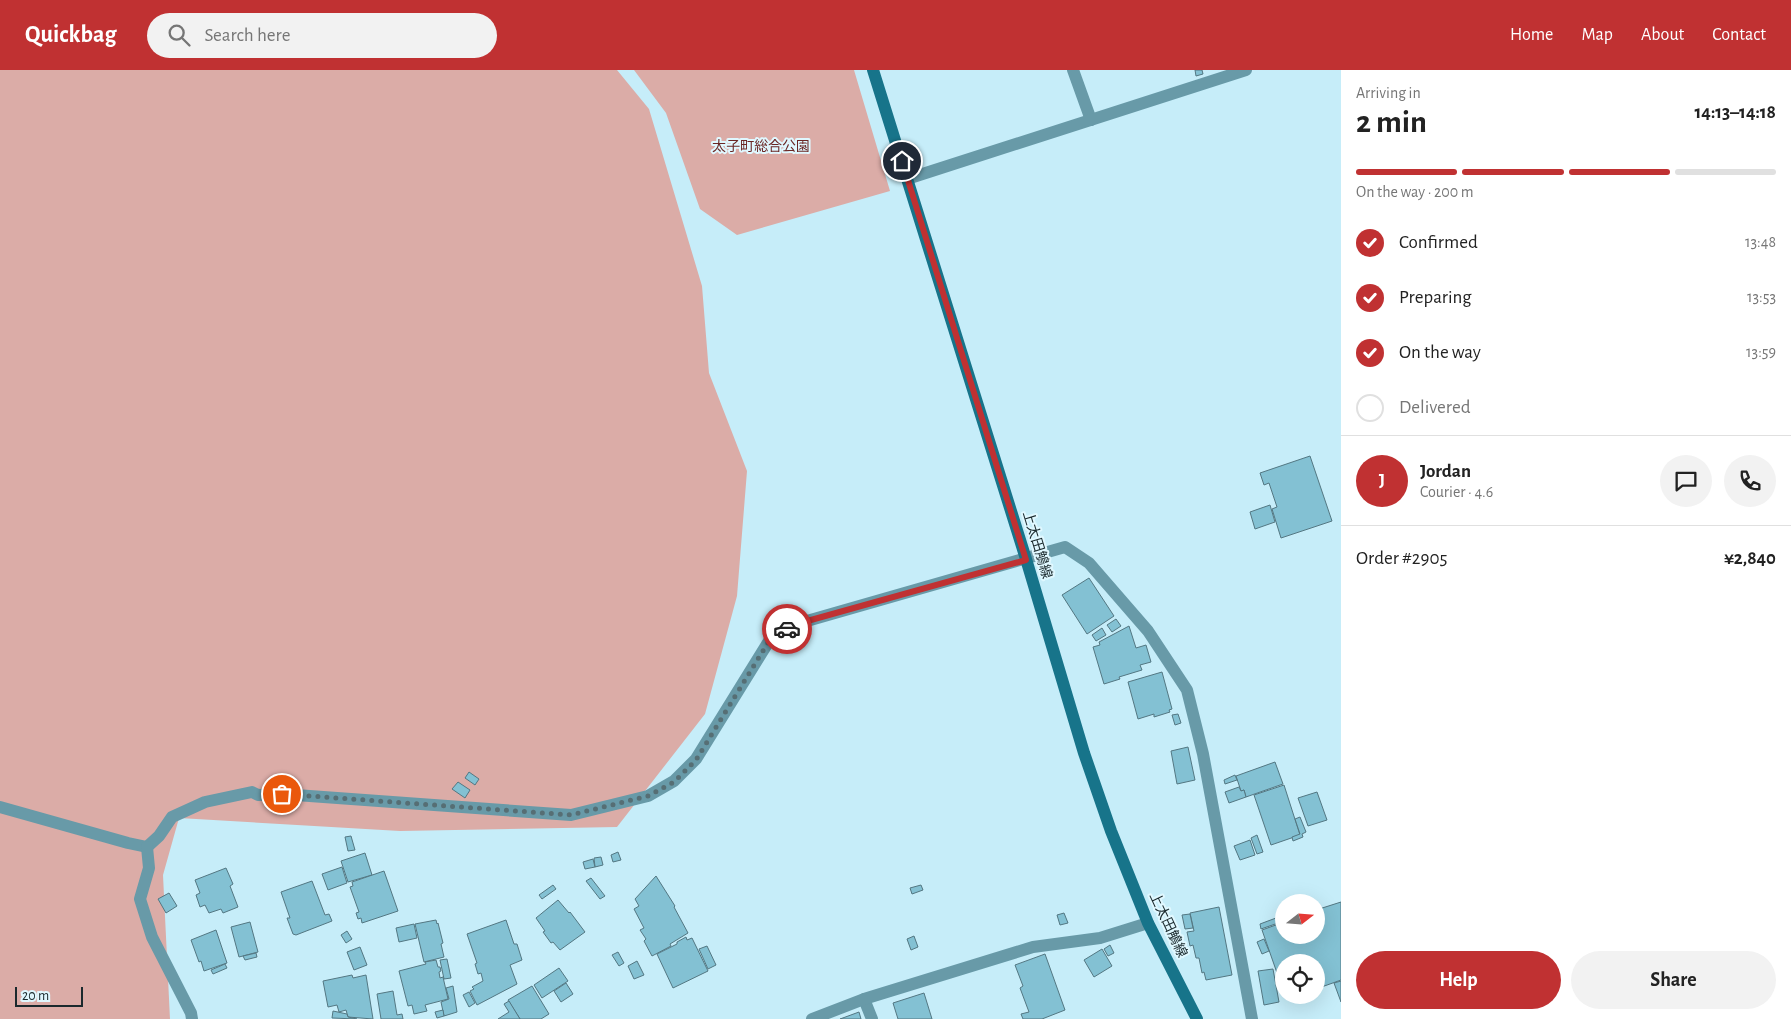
<!DOCTYPE html>
<meta charset="utf-8">
<style>
body{margin:0;font-family:"Alegreya Sans","Noto Sans JP",sans-serif;background:#f2f2f2;color:#222;height:100vh;display:flex;flex-direction:column;font-size:19px;white-space:nowrap}
*{box-sizing:border-box;margin:0}
p{font-size:16px;color:#767676}
.icon{flex:none;width:28px;height:28px;fill:none;stroke:currentColor;stroke-width:2;stroke-linecap:round;stroke-linejoin:round}
.map{position:relative;flex:1;overflow:hidden}
.details{display:flex;flex-direction:column;background:#fff;width:450px}
.details>*{flex:none}
.needle{width:32px;rotate:73deg}
.buttons{position:absolute;left:1275px;top:824px;display:grid;gap:10px}
.buttons a{display:grid;place-items:center;width:50px;height:50px;border-radius:50%;background:#fff;box-shadow:0 5px 20px #0002;font-size:25px}
.scale{position:absolute;left:15px;bottom:12px;width:68px;box-sizing:border-box;padding-left:5px;border:2px solid #1a292d;border-top:0;font-size:14px;line-height:18px;white-space:nowrap;color:#1a292d;-webkit-text-stroke:4px #e0f8ff;paint-order:stroke}
.pin{position:absolute;display:grid;place-items:center;width:42px;height:42px;color:#fff;margin:-21px;border:2px solid #fff;border-radius:50%;box-shadow:0 1px 5px #0007}
.courier{position:absolute;display:grid;place-items:center;width:50px;height:50px;margin:-25px;border:4px solid #c03132;border-radius:50%;background:#fff;color:#222;box-shadow:0 1px 6px #0007}
.head em{font-style:normal;font-weight:700}
.head div{display:flex;flex-direction:column-reverse}
.head{display:flex;align-items:center;justify-content:space-between;height:85px;padding:0 15px}
h1{font-size:32px;font-weight:700;line-height:38px}
.bar{display:grid;grid-template-columns:repeat(4,1fr);gap:8px 5px;align-content:center;height:60px;padding:0 15px}
.bar i{height:6px;border-radius:4px;background:#e0e0e0}
.bar .active{background:#c03132}
.bar p{grid-column:span 4}
.line{display:flex;align-items:center;gap:12px;padding:0 15px;border-top:1px solid #e0e0e0}
.line div{flex:1}
.round{display:grid;place-items:center;flex:none;width:52px;height:52px;border-radius:26px;background:#f2f2f2}
ol{padding:0 15px;list-style:none}
li{display:flex;align-items:center;gap:15px;height:55px}
li p{margin-inline-start:auto}
li .icon{padding:5px;border-radius:50%;background:#c03132;color:#fff;stroke-width:4}
li:last-child{color:#767676}
li i{width:28px;height:28px;border:2px solid #e0e0e0;border-radius:50%}
.primary-button{display:flex;gap:10px;margin-top:auto;padding:10px 15px}
.primary-button a{flex:1;height:58px;border-radius:30px;background:#c03132;color:#fff;font-size:20px;font-weight:700;line-height:58px;text-align:center}
.primary-button a+a{background:#f2f2f2;color:#222}
header{display:flex;align-items:center;gap:30px;box-sizing:border-box;height:70px;padding:0 25px;background:#c03132;color:#fff}
header strong{font-size:24px}
nav{display:flex;gap:28px;margin-inline-start:auto;font-size:18px}
.search{width:350px;height:45px;background:#f2f2f2;display:flex;align-items:center;gap:12px;box-sizing:border-box;padding:0 18px;border-radius:28px;color:#767676;font-size:19px}
main{display:flex;flex:1;min-height:0}
.map>svg:first-child{display:block}
.green{fill:#dbaca7}
.building{fill:#83c1d3;stroke:#537782}
.lines{fill:none;stroke-linecap:round;stroke-linejoin:round}
.street{stroke:#689aa8;stroke-width:12}
.secondary{stroke:#17748a;stroke-width:12}
.done{stroke:#566e74;stroke-width:5;stroke-dasharray:0 9}
.route{stroke:#c03132;stroke-width:6}
.labels{text-anchor:middle;dominant-baseline:central;stroke-width:4;stroke-linejoin:round;paint-order:stroke}
.park-label{font-size:14px;fill:#6a2624;stroke:#e0f8ff}
.street-label{font-size:14px;fill:#1a292d;stroke:#e0f8ff}
</style>
<header>
<strong>Quickbag</strong>
<div class="search"><svg class="icon" aria-label="search" viewBox="0 0 24 24"><circle cx="10" cy="10" r="6"/><path d="M15 15l6 6"/></svg>Search here</div>
<nav><a>Home</a><a>Map</a><a>About</a><a>Contact</a></nav>
</header>
<main>
<div class="map">
<svg width="1341" height="949" viewBox="0 0 1341 949">
<rect width="100%" height="100%" fill="#c6edf9"/>
<g class="green">
<polygon points="0,0 617,0 649,39 702,216 709,303 747,401 737,526 705,644 617,757 400,761 179,748 163,805 170,949 0,949"/>
<polygon points="634,0 854,0 890,121 737,165 700,139 666,43"/>
</g>
<g class="building">
<polygon points="1195,0 1202,0 1203,4 1196,6"/>
<polygon points="1310,386 1332,451 1281,468 1272,439 1277,437 1269,413 1264,415 1260,403"/>
<polygon points="1270,435 1275,452 1255,459 1250,442"/>
<polygon points="1089,508 1114,546 1087,564 1062,525"/>
<polygon points="1116,549 1121,556 1112,562 1107,555"/>
<polygon points="1129,556 1136,578 1146,575 1151,592 1140,595 1142,600 1119,607 1120,609 1104,614 1093,577 1100,575 1099,572"/>
<polygon points="1102,558 1106,565 1096,571 1092,565"/>
<polygon points="1162,602 1172,639 1169,640 1170,642 1154,647 1154,644 1138,649 1128,612"/>
<polygon points="1178,644 1181,653 1175,655 1172,645"/>
<polygon points="1188,677 1195,710 1177,714 1171,681"/>
<polygon points="1275,692 1283,714 1246,727 1244,720 1241,721 1236,706"/>
<polygon points="469,702 479,709 475,715 465,708"/>
<polygon points="1235,705 1237,710 1225,714 1224,710"/>
<polygon points="458,712 470,720 465,728 452,719"/>
<polygon points="1284,715 1300,765 1271,775 1254,725"/>
<polygon points="1239,717 1241,721 1244,720 1246,727 1229,733 1225,722"/>
<polygon points="1317,722 1327,750 1308,756 1298,728"/>
<polygon points="1300,747 1306,762 1302,764 1303,767 1293,771 1292,767 1300,764 1295,749"/>
<polygon points="1257,765 1263,782 1257,784 1251,768"/>
<polygon points="351,766 355,780 348,781 345,767"/>
<polygon points="1250,770 1255,785 1240,790 1234,776"/>
<polygon points="618,782 621,790 613,792 611,785"/>
<polygon points="365,783 372,805 348,812 341,791"/>
<polygon points="601,787 603,795 595,797 594,788"/>
<polygon points="593,789 595,797 585,799 583,792"/>
<polygon points="342,797 347,813 328,820 322,804"/>
<polygon points="226,798 233,814 230,816 238,837 223,843 221,839 209,843 205,835 200,837 196,825 200,823 195,810"/>
<polygon points="384,801 398,841 362,853 361,848 358,849 356,843 359,842 350,817 353,816 352,812"/>
<polygon points="656,806 675,836 674,837 688,863 670,874 671,876 652,886 644,871 646,869 640,860 644,858 634,839 639,836 635,829"/>
<polygon points="591,808 605,826 600,829 586,811"/>
<polygon points="312,811 325,845 329,844 332,851 296,865 293,864 287,848 290,848 281,822"/>
<polygon points="553,815 556,819 542,829 539,825"/>
<polygon points="921,815 923,820 912,824 910,818"/>
<polygon points="169,823 177,836 166,843 158,829"/>
<polygon points="558,830 569,843 570,842 585,862 560,880 553,872 551,873 543,862 545,861 536,848"/>
<polygon points="1341,832 1341,910 1316,919 1316,892 1284,892 1284,923 1262,860 1284,852 1284,865 1316,865 1316,840"/>
<polygon points="1219,837 1232,905 1206,910 1204,902 1202,903 1199,888 1196,888 1193,875 1190,876 1187,862 1194,861 1190,843"/>
<polygon points="1064,843 1068,853 1060,855 1057,845"/>
<polygon points="1190,844 1193,858 1185,859 1182,845"/>
<polygon points="1284,845 1284,851 1261,859 1260,854"/>
<polygon points="436,850 437,854 438,853 443,873 441,874 444,887 424,892 415,854"/>
<polygon points="506,850 514,874 517,874 522,890 510,895 517,914 477,935 470,921 474,919 472,917 483,911 481,903 478,904 475,894 477,893 467,864"/>
<polygon points="250,852 258,882 239,887 231,857"/>
<polygon points="414,854 417,868 399,872 396,858"/>
<polygon points="216,860 227,893 204,901 201,891 199,892 191,870"/>
<polygon points="347,861 352,869 346,873 341,865"/>
<polygon points="914,866 918,877 911,880 907,869"/>
<polygon points="686,867 687,870 692,868 708,901 673,918 657,884 677,874 677,872"/>
<polygon points="1264,869 1269,881 1262,884 1257,872"/>
<polygon points="1110,875 1114,883 1108,886 1104,879"/>
<polygon points="707,876 716,895 708,899 699,879"/>
<polygon points="360,877 367,895 354,900 347,882"/>
<polygon points="1102,879 1112,896 1094,907 1084,890"/>
<polygon points="618,882 624,893 619,896 612,885"/>
<polygon points="256,883 257,887 245,890 243,886"/>
<polygon points="1045,884 1065,940 1042,949 1023,949 1021,944 1029,942 1020,918 1023,916 1015,895"/>
<polygon points="447,889 451,908 444,909 440,890"/>
<polygon points="436,890 438,897 440,897 441,901 439,902 440,908 443,907 448,929 425,935 427,941 414,944 412,935 408,936 399,901 426,894 425,892"/>
<polygon points="637,891 644,905 634,909 628,896"/>
<polygon points="225,894 227,898 213,904 211,900"/>
<polygon points="559,898 568,911 542,928 534,915"/>
<polygon points="1273,899 1279,932 1264,935 1258,901"/>
<polygon points="352,905 353,908 366,905 373,949 348,947 346,940 339,942 337,935 328,937 323,911"/>
<polygon points="1341,911 1341,932 1334,913"/>
<polygon points="566,913 573,924 561,932 554,921"/>
<polygon points="453,916 457,942 444,946 441,932 449,929 446,918"/>
<polygon points="532,916 549,944 541,949 520,949 508,930"/>
<polygon points="393,921 397,945 402,944 403,949 381,949 377,924"/>
<polygon points="469,922 475,933 469,937 463,925"/>
<polygon points="924,923 932,949 898,949 893,933"/>
<polygon points="509,931 520,949 498,949 509,942 504,934"/>
<polygon points="443,940 444,946 437,948 435,942"/>
<polygon points="333,941 347,944 348,947 357,949 332,948"/>
<polygon points="859,942 861,949 840,949"/>
</g>
<g class="lines">
<g class="street">
<polyline points="1073,0 1091,50"/>
<polyline points="907,109 1246,0"/>
<polyline points="0,737 128,773 147,777"/>
<polyline points="147,777 159,766 172,747 205,732 252,722 258,725 282,724 571,745 648,726 674,711 696,689 769,571 793,555 1065,477 1089,493 1148,561 1187,620 1203,684 1252,949"/>
<polyline points="147,777 149,798 140,829 152,867 191,943 192,949"/>
<polyline points="864,929 872,949"/>
<polyline points="812,949 864,929 1033,877 1100,868 1148,853"/>
</g>
<polyline class="secondary" points="873,0 1026,489 1084,683 1111,761 1148,853 1197,949"/>
</g>
<g class="lines">
<polyline class="done" points="282,724 571,745 648,726 674,712 696,690 769,571 787,559"/>
<polyline class="route" points="787,559 793,555 1026,490 902,91"/>
</g>
<g class="labels">
<g class="park-label">
<text x="761" y="77">太子町総合公園</text>
</g>
<g class="street-label">
<text transform="translate(1037 475) rotate(73)">上太田鵤線</text>
<text transform="translate(1168 855) rotate(65)">上太田鵤線</text>
</g>
</g>
</svg>
<div class="buttons">
<a><svg class="needle" viewBox="-14 -14 28 28"><path d="M0-13l5 13h-10z" fill="#e53935"/><path d="M0 13l5-13h-10z" fill="#767676"/></svg></a>
<a><svg class="icon" aria-label="locate" viewBox="0 0 24 24"><circle cx="12" cy="12" r="6"/><path d="M12 2v4M12 18v4M2 12h4M18 12h4"/></svg></a>
</div>
<div class="scale">20 m</div>
<div class="pin" style="left:282px;top:724px;background:#ea580c"><svg class="icon" aria-label="bag" viewBox="0 0 24 24"><path d="M5 8h14l-1 12H6zM9 8a3 3 0 0 1 6 0"/></svg></div>
<div class="pin" style="left:902px;top:91px;background:#1f2937"><svg class="icon" aria-label="home" viewBox="0 0 24 24"><path d="M3 11l9-7 9 7M6 9v11h12V9"/></svg></div>
<div class="courier" style="left:787px;top:559px"><svg class="icon" aria-label="car" viewBox="0 0 24 24"><path d="M5 17H2v-5l4-1 3-4h7l3 4 3 1v5h-3M9 17h6M6 11h13"/><circle cx="7" cy="17" r="2"/><circle cx="17" cy="17" r="2"/></svg></div>
</div>
<section class="details">
<div class="head"><div><h1>2 min</h1><p>Arriving in</p></div><em>14:13–14:18</em></div>
<div class="bar"><i class="active"></i><i class="active"></i><i class="active"></i><i></i><p>On the way · 200 m</p></div>
<ol>
<li><svg class="icon" aria-label="check" viewBox="0 0 24 24"><path d="M5 12l5 5 9-10"/></svg>Confirmed<p>13:48</p></li>
<li><svg class="icon" aria-label="check" viewBox="0 0 24 24"><path d="M5 12l5 5 9-10"/></svg>Preparing<p>13:53</p></li>
<li><svg class="icon" aria-label="check" viewBox="0 0 24 24"><path d="M5 12l5 5 9-10"/></svg>On the way<p>13:59</p></li>
<li><i></i>Delivered</li>
</ol>
<div class="line" style="height:90px"><b class="round" style="background:#c03132;color:#fff">J</b><div><b>Jordan</b><p>Courier · 4.6</p></div><a class="round"><svg class="icon" aria-label="chat" viewBox="0 0 24 24"><path d="M4 5h16v11H9l-5 4z"/></svg></a><a class="round"><svg class="icon" aria-label="phone" viewBox="0 0 24 24"><path d="M5 4h4l2 5-3 2q2 4 5 5l2-3 5 2v4C11 20 4 13 5 4z"/></svg></a></div>
<div class="line" style="height:65px"><div>Order #2905</div><b>¥2,840</b></div>
<div class="primary-button"><a>Help</a><a>Share</a></div>
</section>
</main>
